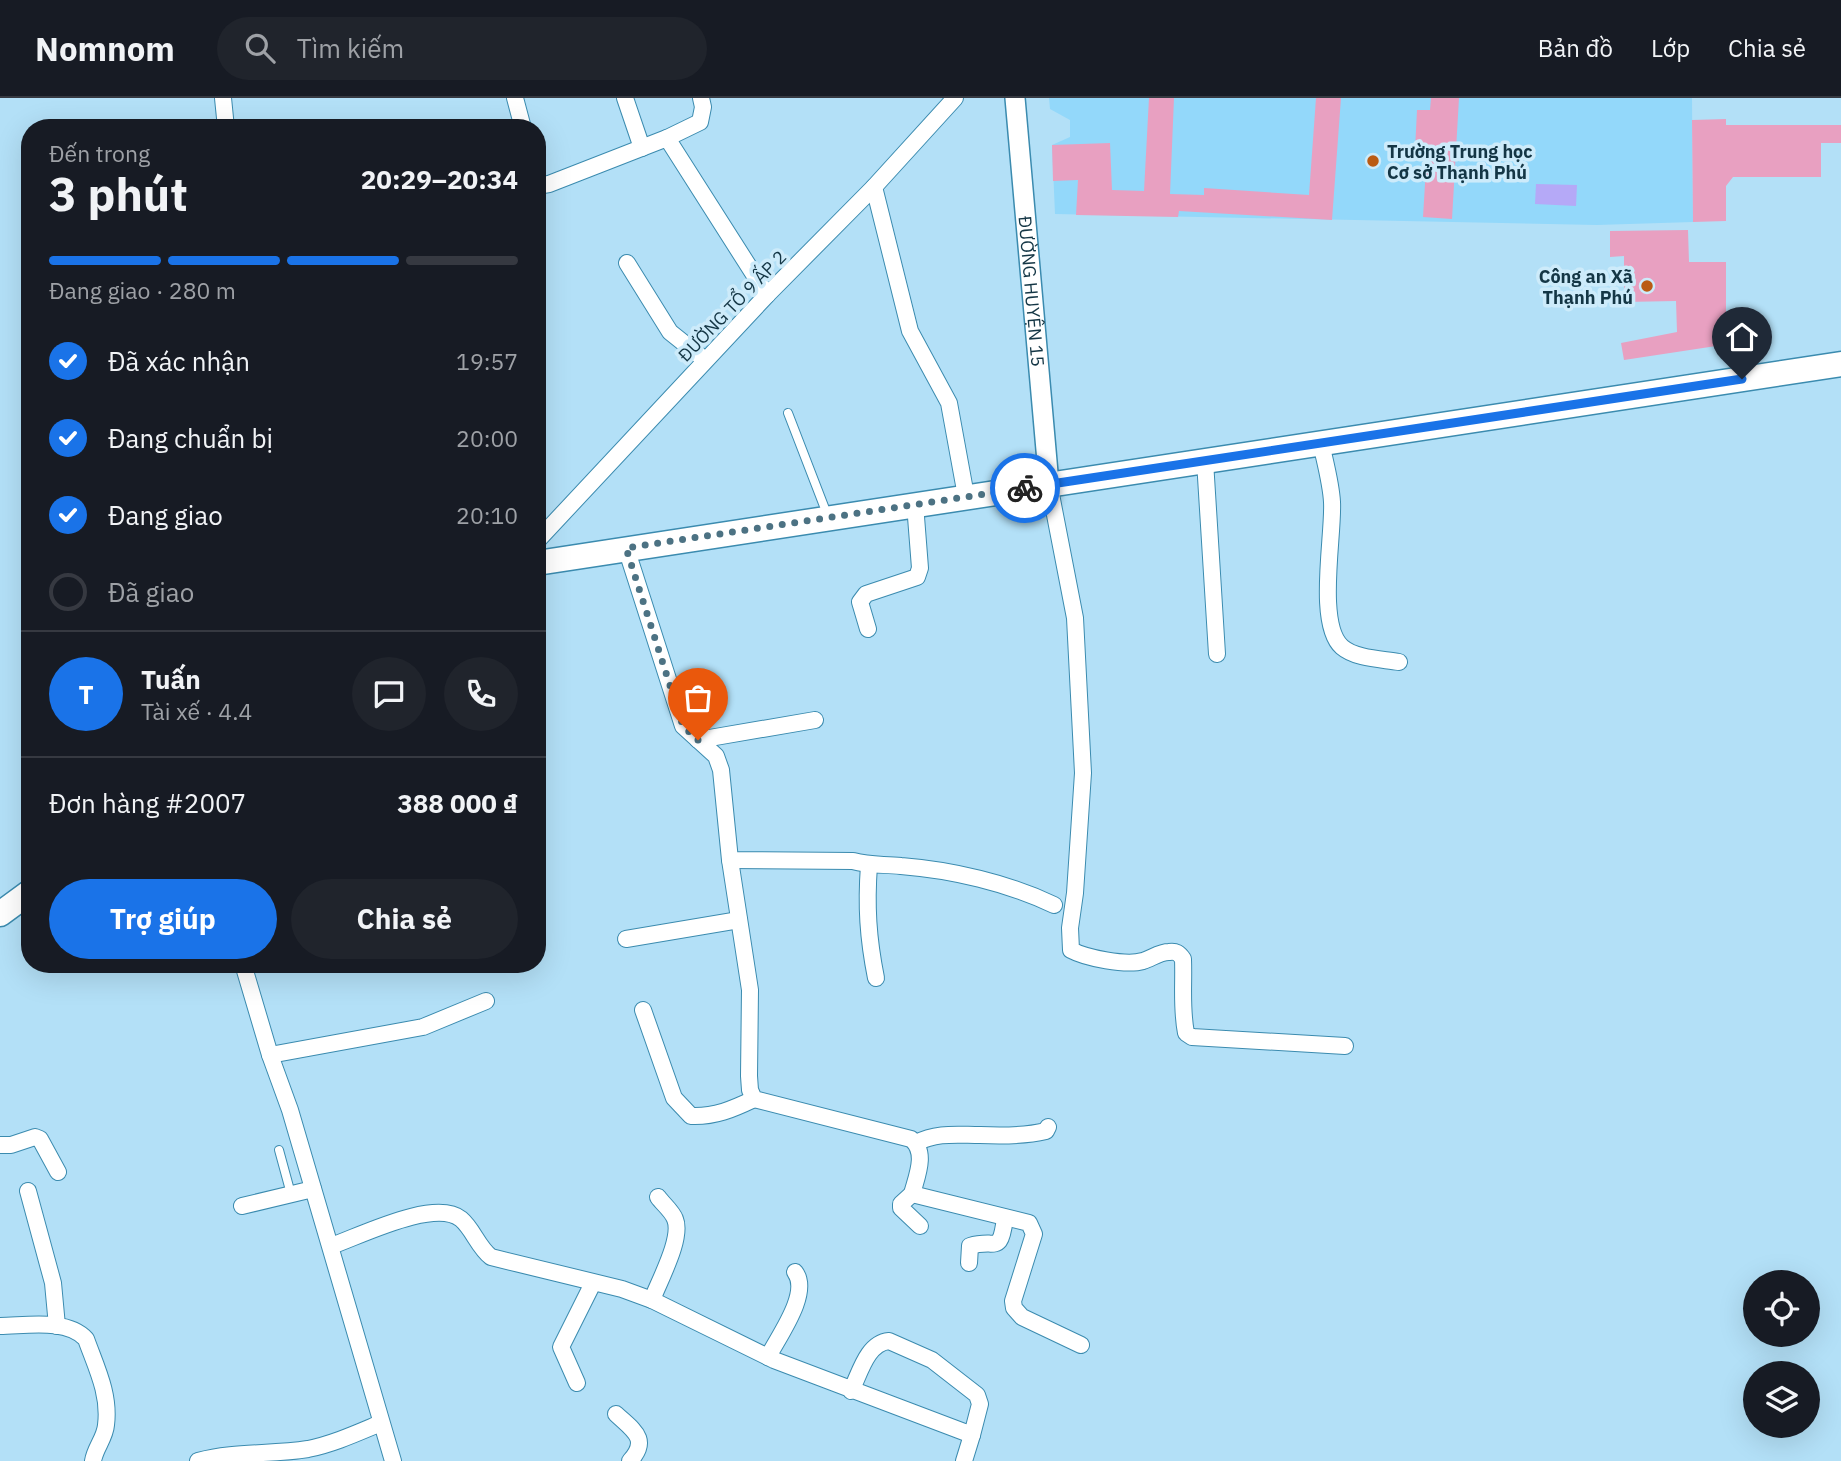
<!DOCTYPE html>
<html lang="vi">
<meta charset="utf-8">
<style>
body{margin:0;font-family:"IBM Plex Sans",sans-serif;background:#20242c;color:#f1f3f6;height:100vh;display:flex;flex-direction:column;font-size:26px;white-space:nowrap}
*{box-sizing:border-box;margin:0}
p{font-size:23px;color:#9ea1a6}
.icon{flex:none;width:38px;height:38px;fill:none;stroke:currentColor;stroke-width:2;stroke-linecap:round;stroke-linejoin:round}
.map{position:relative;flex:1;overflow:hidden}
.panel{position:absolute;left:21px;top:21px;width:525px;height:854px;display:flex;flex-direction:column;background:#171b24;border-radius:28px;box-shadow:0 7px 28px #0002}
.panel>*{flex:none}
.buttons{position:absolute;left:1743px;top:1172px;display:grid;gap:14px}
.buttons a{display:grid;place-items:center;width:77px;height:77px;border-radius:50%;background:#171b24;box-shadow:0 7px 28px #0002;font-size:35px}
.pin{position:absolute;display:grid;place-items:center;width:60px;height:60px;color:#fff;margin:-72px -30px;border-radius:50% 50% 50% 0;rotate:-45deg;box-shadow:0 0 7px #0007}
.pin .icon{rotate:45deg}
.courier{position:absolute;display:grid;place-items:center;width:70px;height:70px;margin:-35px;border:5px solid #1a73e8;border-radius:50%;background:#fff;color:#222;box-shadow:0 2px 9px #0007}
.overview em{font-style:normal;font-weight:700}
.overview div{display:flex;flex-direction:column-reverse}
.overview{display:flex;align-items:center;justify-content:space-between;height:119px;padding:0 28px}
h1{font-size:46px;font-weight:700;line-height:52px}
.bar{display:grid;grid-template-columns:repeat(4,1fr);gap:10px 7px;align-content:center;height:84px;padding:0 28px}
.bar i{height:9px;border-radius:5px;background:#363941}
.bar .selected{background:#1a73e8}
.bar p{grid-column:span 4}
.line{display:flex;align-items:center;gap:18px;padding:0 28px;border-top:2px solid #363941}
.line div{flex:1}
.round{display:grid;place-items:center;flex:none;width:74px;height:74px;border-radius:37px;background:#20242c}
ol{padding:0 28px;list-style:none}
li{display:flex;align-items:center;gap:21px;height:77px}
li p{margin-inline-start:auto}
li .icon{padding:7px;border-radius:50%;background:#1a73e8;color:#fff;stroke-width:4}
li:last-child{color:#9ea1a6}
li i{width:38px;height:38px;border:4px solid #363941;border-radius:50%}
.primary-button{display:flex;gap:14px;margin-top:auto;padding:14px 28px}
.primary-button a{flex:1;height:80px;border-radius:42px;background:#1a73e8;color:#fff;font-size:28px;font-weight:700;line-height:80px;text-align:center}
.primary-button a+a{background:#20242c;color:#f1f3f6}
header{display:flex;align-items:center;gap:42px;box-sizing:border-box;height:98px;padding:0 35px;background:#171b24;border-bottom:2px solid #363941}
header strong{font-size:33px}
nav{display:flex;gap:38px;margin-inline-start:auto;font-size:24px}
.search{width:490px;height:63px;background:#20242c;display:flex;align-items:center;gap:18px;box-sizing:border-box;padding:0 24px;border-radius:38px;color:#9ea1a6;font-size:26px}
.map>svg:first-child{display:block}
.built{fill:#93d8fa}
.water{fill:#b5a9f7}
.building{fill:#e8a0c1}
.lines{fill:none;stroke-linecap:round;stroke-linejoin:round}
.service-casing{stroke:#3b8baf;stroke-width:10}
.minor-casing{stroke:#3b8baf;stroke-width:18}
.tertiary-casing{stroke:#3b8baf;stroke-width:22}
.primary-casing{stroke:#3b8baf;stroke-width:27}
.service{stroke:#fff;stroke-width:8}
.minor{stroke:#fff;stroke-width:16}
.tertiary{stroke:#fff;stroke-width:19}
.primary{stroke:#fff;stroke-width:24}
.done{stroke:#4c7283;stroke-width:7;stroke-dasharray:0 12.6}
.route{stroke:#1a73e8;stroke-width:9}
.poi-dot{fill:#ba5b13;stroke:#cdebfa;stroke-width:2.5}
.labels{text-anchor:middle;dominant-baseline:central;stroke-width:7;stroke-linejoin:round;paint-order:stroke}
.poi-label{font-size:18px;font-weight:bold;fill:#143645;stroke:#cdebfa;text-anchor:start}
.street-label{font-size:18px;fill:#143645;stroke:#cdebfa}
</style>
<header>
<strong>Nomnom</strong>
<div class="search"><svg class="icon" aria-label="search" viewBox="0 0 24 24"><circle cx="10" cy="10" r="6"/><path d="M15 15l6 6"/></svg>Tìm kiếm</div>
<nav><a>Bản đồ</a><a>Lớp</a><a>Chia sẻ</a></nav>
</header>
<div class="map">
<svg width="1841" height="1363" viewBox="0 0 1841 1363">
<rect width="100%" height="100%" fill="#b3e0f7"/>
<polygon class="built" points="1049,0 1692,0 1693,124 1597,127 1055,116 1052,47 1070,39 1070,22 1050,11"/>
<polygon class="water" points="1536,86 1577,87 1576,108 1535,106"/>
<g class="building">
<polygon points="1149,0 1174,0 1170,96 1204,97 1204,90 1309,97 1316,0 1341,0 1332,122 1179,113 1178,119 1076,117 1078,82 1053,83 1052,47 1110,45 1112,92 1144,93"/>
<polygon points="1431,0 1459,0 1452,121 1423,119 1427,53 1415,52 1417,12 1430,12"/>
<polygon points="1726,21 1726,27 1841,27 1841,45 1821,45 1821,79 1733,79 1726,88 1726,123 1693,124 1692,22"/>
<polygon points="1688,132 1689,164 1726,164 1726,224 1748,223 1749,243 1624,262 1621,245 1677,234 1676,203 1624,204 1624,158 1610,159 1610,133"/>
</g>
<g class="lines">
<g class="service-casing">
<g id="service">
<polyline points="788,315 827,416"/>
<polyline points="279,1052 291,1096"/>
</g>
</g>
<g class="minor-casing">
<g id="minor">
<polyline points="223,0 226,30"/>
<polyline points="515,0 523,30"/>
<polyline points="625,0 642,50"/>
<polyline points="667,40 700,24 703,9 701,0"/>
<polyline points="537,80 543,87 549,86 667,40 767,197"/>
<polyline points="874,89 910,233 949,305 966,398"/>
<polyline points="627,165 670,234 705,262"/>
<path d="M 1321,345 C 1325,364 1331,385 1332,404 C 1334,436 1316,526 1342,549 C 1356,561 1382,561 1399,564"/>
<polyline points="1205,363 1217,556"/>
<path d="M 1049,386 L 1075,520 L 1083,675 L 1075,795 L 1070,830 L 1071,852 C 1086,860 1126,868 1143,863 C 1152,860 1160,854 1169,854 C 1176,853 1179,855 1183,861 C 1184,886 1181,910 1186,935 L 1192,939 L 1345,948"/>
<polyline points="537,443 767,197 874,89 955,0"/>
<path d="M 626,450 L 683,628 L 716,658 L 721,672 L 730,762 L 853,763 C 870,768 884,766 901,768 C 952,772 1008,785 1054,807"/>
<polyline points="868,531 860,504 866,496 917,479 920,470 915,406"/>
<polyline points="698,642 815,622"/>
<path d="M 730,762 L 750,892 L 749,978 L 750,992 L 754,1001 L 911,1041 C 928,1054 916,1080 912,1096 L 1029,1125 L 1034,1136 L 1013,1203 L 1014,1210 L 1022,1219 L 1081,1247"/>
<path d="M 869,767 C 866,808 868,840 876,880"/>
<polyline points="626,841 739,822"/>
<polyline points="243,866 270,957 290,1012 393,1363"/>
<path d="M 643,912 L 674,1000 L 691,1018 C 715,1019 733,1011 754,1001"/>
<polyline points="270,957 423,929 486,903"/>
<path d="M 916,1045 C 937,1034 957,1037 980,1037 C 1001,1038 1025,1038 1046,1033 L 1048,1029"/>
<polyline points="0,1047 11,1047 35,1039 40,1041 58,1074"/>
<polyline points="28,1093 53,1185 57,1228"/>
<polyline points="912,1096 901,1106 901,1110 920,1128"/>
<polyline points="242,1108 313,1091"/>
<path d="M 331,1148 C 360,1138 435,1100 461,1121 C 473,1131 478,1149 491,1159 L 622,1191 L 652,1202 L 774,1262 L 972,1337 L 980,1306 L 977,1297 L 932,1262 L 889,1243 C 867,1245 860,1275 851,1293"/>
<path d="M 969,1165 L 970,1148 C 996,1140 1000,1158 1005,1120"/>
<path d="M 652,1202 C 659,1183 683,1140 675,1121 C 672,1113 663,1106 658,1099"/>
<path d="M 0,1228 C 25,1228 67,1220 86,1241 C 96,1269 110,1296 106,1327 C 105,1340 95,1350 93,1363"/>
<path d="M 768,1259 C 778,1239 811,1195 795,1174"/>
<polyline points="577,1285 561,1249 593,1185"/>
<path d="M 616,1316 C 633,1332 650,1341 630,1363"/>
<path d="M 198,1363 C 235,1353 271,1357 308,1351 C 333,1346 357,1335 381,1325"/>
<polyline points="964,1363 972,1337"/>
</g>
</g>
<g class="tertiary-casing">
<g id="tertiary">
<path id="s1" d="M 1015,0 L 1049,386"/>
</g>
</g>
<g class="primary-casing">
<g id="primary">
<polyline points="537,465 1841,266"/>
<polyline points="0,816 30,794"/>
</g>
</g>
<use href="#service" class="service"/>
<use href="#minor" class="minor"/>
<use href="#tertiary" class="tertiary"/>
<use href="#primary" class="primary"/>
</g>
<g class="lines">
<polyline class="done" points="698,642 683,628 626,450 1025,390"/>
<polyline class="route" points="1025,390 1742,281"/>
</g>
<g class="poi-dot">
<circle cx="1373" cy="63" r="7"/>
<circle cx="1647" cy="188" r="7"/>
</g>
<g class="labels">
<g class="poi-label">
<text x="1387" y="53">Trường Trung học<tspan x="1387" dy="21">Cơ sở Thạnh Phú</tspan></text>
<text x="1633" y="178" text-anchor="end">Công an Xã<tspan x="1633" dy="21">Thạnh Phú</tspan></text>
</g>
<g class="street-label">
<text stroke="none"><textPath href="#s1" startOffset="194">ĐƯỜNG HUYỆN 15</textPath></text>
<text transform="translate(732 208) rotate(-46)">ĐƯỜNG TỔ 9 ẤP 2</text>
</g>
</g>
</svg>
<div class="buttons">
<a><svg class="icon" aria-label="locate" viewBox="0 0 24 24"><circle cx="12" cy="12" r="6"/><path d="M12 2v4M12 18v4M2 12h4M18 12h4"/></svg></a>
<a><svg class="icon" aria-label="layers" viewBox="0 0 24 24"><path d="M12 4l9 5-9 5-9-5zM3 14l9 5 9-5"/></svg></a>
</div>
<div class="pin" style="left:698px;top:642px;background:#ea580c"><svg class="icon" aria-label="bag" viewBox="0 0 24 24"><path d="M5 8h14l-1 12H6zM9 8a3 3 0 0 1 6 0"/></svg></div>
<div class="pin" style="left:1742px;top:281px;background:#1f2937"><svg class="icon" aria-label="home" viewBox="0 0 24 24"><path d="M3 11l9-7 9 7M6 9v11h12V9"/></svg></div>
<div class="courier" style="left:1025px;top:390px"><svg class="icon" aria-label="bike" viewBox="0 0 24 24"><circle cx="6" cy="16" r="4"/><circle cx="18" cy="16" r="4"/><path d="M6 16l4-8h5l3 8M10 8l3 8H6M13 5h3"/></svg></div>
<section class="panel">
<div class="overview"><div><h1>3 phút</h1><p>Đến trong</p></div><em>20:29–20:34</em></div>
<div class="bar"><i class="selected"></i><i class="selected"></i><i class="selected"></i><i></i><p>Đang giao · 280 m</p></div>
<ol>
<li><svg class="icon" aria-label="check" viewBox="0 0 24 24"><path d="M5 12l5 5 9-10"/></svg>Đã xác nhận<p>19:57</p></li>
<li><svg class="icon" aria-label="check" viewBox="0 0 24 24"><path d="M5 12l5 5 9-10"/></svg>Đang chuẩn bị<p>20:00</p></li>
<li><svg class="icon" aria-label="check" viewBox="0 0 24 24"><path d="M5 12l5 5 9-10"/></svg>Đang giao<p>20:10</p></li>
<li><i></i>Đã giao</li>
</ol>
<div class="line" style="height:126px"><b class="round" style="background:#1a73e8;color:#fff">T</b><div><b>Tuấn</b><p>Tài xế · 4.4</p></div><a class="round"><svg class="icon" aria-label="chat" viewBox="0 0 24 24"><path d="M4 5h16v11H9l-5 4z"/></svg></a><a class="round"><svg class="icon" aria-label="phone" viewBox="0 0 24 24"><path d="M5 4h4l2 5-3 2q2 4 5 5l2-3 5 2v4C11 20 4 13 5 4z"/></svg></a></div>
<div class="line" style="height:91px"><div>Đơn hàng #2007</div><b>388 000 ₫</b></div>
<div class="primary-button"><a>Trợ giúp</a><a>Chia sẻ</a></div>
</section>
</div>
